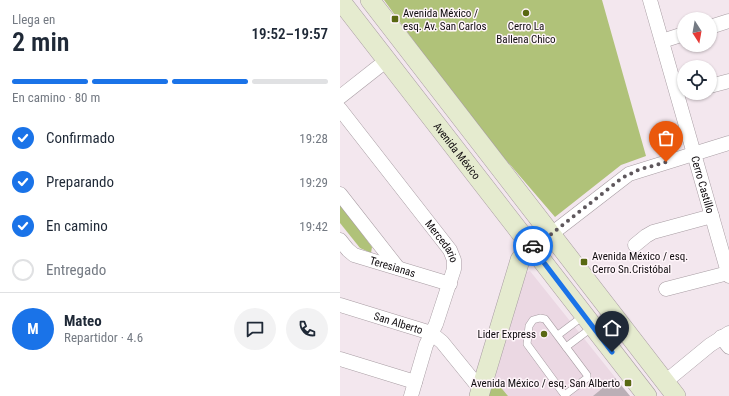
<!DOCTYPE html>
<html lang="es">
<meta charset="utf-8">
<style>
body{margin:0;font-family:"Roboto Condensed",sans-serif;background:#f2f2f3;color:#1f2937;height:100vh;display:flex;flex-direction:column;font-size:15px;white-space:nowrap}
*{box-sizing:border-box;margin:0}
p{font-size:13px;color:#747a83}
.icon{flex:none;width:22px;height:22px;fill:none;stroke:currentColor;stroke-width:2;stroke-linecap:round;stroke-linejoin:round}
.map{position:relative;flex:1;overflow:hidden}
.panel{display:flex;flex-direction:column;background:#fff;width:340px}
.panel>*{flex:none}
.needle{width:26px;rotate:169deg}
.fabs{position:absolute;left:337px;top:12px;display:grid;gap:8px}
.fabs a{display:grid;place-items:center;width:40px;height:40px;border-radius:50%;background:#fff;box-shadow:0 1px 3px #0004;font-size:20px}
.pin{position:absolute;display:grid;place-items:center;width:34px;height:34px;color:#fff;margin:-41px -17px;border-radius:50% 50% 50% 0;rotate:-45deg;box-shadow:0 0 4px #0007}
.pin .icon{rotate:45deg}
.courier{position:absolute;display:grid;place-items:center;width:40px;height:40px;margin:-20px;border:3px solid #1a73e8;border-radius:50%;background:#fff;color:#222;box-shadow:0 1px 5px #0007}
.headline em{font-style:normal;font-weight:600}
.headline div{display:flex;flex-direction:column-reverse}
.headline{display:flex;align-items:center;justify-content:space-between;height:68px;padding:0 12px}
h1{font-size:26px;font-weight:600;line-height:30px}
.bar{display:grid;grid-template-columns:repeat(4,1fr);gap:6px 4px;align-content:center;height:48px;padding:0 12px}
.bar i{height:5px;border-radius:3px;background:#e0e1e3}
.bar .on{background:#1a73e8}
.bar p{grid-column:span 4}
.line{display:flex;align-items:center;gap:10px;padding:0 12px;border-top:1px solid #e0e1e3}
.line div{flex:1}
.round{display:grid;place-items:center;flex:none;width:42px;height:42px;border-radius:21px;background:#f2f2f3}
ol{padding:0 12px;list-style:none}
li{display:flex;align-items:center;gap:12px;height:44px}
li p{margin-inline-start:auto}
li .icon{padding:4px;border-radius:50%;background:#1a73e8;color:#fff;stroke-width:4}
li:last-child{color:#747a83}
li i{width:22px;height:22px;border:2px solid #e0e1e3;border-radius:50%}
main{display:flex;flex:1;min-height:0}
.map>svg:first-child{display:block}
.built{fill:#ebd8e3}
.green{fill:#b0c279}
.building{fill:#bbafb6}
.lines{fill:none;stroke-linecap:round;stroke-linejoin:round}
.lane-casing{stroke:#a89da3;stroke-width:8}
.street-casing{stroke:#a89da3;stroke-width:15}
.secondary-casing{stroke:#a89da3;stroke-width:20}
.lane{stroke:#fff;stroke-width:7}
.street{stroke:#fff;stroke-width:14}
.secondary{stroke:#e5ebcf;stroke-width:19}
.done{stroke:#5e575c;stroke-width:4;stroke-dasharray:0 7.2}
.route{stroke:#1a73e8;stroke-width:5}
.poi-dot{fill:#596812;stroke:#fff5fa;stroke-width:1.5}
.labels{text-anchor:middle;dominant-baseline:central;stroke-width:3;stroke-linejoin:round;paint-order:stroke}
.poi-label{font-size:11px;fill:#0e0a0d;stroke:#fff5fa;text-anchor:start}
.street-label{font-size:11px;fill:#0e0a0d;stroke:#fff5fa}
</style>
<main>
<section class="panel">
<div class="headline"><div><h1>2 min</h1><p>Llega en</p></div><em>19:52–19:57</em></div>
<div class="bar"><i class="on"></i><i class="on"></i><i class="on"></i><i></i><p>En camino · 80 m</p></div>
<ol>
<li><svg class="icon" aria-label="check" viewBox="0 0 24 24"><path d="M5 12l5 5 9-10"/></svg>Confirmado<p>19:28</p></li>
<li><svg class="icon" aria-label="check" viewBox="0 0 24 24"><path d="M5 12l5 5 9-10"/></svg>Preparando<p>19:29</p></li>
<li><svg class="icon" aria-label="check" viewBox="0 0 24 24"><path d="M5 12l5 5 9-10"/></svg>En camino<p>19:42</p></li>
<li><i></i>Entregado</li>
</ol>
<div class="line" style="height:72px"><b class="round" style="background:#1a73e8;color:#fff">M</b><div><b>Mateo</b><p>Repartidor · 4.6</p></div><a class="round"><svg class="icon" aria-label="chat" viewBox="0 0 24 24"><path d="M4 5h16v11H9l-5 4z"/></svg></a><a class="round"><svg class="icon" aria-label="phone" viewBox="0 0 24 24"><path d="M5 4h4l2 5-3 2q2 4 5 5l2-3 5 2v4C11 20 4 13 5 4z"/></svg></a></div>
</section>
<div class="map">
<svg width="389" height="396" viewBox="0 0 389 396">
<rect width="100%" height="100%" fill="#f3e7ee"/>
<polygon class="built" points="190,271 290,396 168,396 153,378 186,272"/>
<g class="green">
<polygon points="44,0 262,0 306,156 281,165 215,217 129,117"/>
<polygon points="0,204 32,247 31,253 20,248 0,223"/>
<polygon points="153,378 168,396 148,396"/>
</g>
<polygon class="building" points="275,378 290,396 253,396"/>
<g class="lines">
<g class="lane-casing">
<g id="lane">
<polygon points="200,318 205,319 247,375 247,378 226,394 223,393 187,344 189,326 193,320"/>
<polyline points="218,335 238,320 241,314"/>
<polyline points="226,347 246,332 254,329"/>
</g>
</g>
<g class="street-casing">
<g id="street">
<path id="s1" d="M 310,0 L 389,276"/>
<polyline points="370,27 389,21"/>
<polyline points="322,41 344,34"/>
<polyline points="370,86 389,81"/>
<polyline points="0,97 47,60"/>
<path id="s2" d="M 0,109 L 110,250 L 114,260 L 114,269 L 96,324 L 86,345 L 71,396"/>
<polyline points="0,194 58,268"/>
<polyline points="210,235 289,174 389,143"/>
<path id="s3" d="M 0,240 L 8,250 L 14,255 L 110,284"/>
<polyline points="295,245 306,236 313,232 372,216"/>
<polyline points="326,289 388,273"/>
<path id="s4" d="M 0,305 L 91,333 L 102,342 L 141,390"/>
<polyline points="381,337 389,347"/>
<polyline points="0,359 75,382"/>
<polyline points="325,382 370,345 389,333"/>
</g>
</g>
<g class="secondary-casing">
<g id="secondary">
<path id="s5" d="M 0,0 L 307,396"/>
<polyline points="30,0 336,396"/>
<polyline points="139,396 180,260 187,250 202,240"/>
</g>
</g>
<use href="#lane" class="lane"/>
<use href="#street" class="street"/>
<use href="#secondary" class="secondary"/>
</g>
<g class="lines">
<polyline class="done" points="193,246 210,235 282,178 298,170 326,162"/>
<polyline class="route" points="193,246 192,247 272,352"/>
</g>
<g class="poi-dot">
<circle cx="186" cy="13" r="4"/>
<rect x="51" y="15" width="8" height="8" rx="2"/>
<rect x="240" y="258" width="8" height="8" rx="2"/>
<circle cx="204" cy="334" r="4"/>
<rect x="284" y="379" width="8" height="8" rx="2"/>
</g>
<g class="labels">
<g class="poi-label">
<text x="63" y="13">Avenida México /<tspan x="63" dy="13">esq. Av. San Carlos</tspan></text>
<text x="186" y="26" text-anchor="middle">Cerro La<tspan x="186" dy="13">Ballena Chico</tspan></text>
<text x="252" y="256">Avenida México / esq.<tspan x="252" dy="13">Cerro Sn.Cristóbal</tspan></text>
<text x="196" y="334" text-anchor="end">Lider Express</text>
<text x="280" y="383" text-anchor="end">Avenida México / esq. San Alberto</text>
</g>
<g class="street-label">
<text stroke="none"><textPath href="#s5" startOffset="191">Avenida México</textPath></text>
<text stroke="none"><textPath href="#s1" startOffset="192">Cerro Castillo</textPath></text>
<text stroke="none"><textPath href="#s2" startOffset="167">Mercedario</textPath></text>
<text stroke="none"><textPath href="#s3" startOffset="61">Teresianas</textPath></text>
<text stroke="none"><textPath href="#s4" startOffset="61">San Alberto</textPath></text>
</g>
</g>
</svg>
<div class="fabs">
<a><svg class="needle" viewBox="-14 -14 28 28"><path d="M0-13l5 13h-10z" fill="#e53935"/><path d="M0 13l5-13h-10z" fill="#747a83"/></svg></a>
<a><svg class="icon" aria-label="locate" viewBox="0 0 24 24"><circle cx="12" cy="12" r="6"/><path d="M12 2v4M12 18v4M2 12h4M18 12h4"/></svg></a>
</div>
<div class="pin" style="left:326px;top:162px;background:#ea580c"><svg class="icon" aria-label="bag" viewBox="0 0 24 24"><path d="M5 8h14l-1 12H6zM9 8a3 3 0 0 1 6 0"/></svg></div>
<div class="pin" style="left:272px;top:352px;background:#1f2937"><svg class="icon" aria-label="home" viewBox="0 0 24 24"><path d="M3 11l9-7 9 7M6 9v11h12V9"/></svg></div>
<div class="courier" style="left:193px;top:246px"><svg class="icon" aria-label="car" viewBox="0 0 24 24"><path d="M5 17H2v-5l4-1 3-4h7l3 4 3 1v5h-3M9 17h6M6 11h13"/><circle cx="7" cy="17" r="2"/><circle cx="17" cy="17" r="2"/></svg></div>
</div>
</main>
